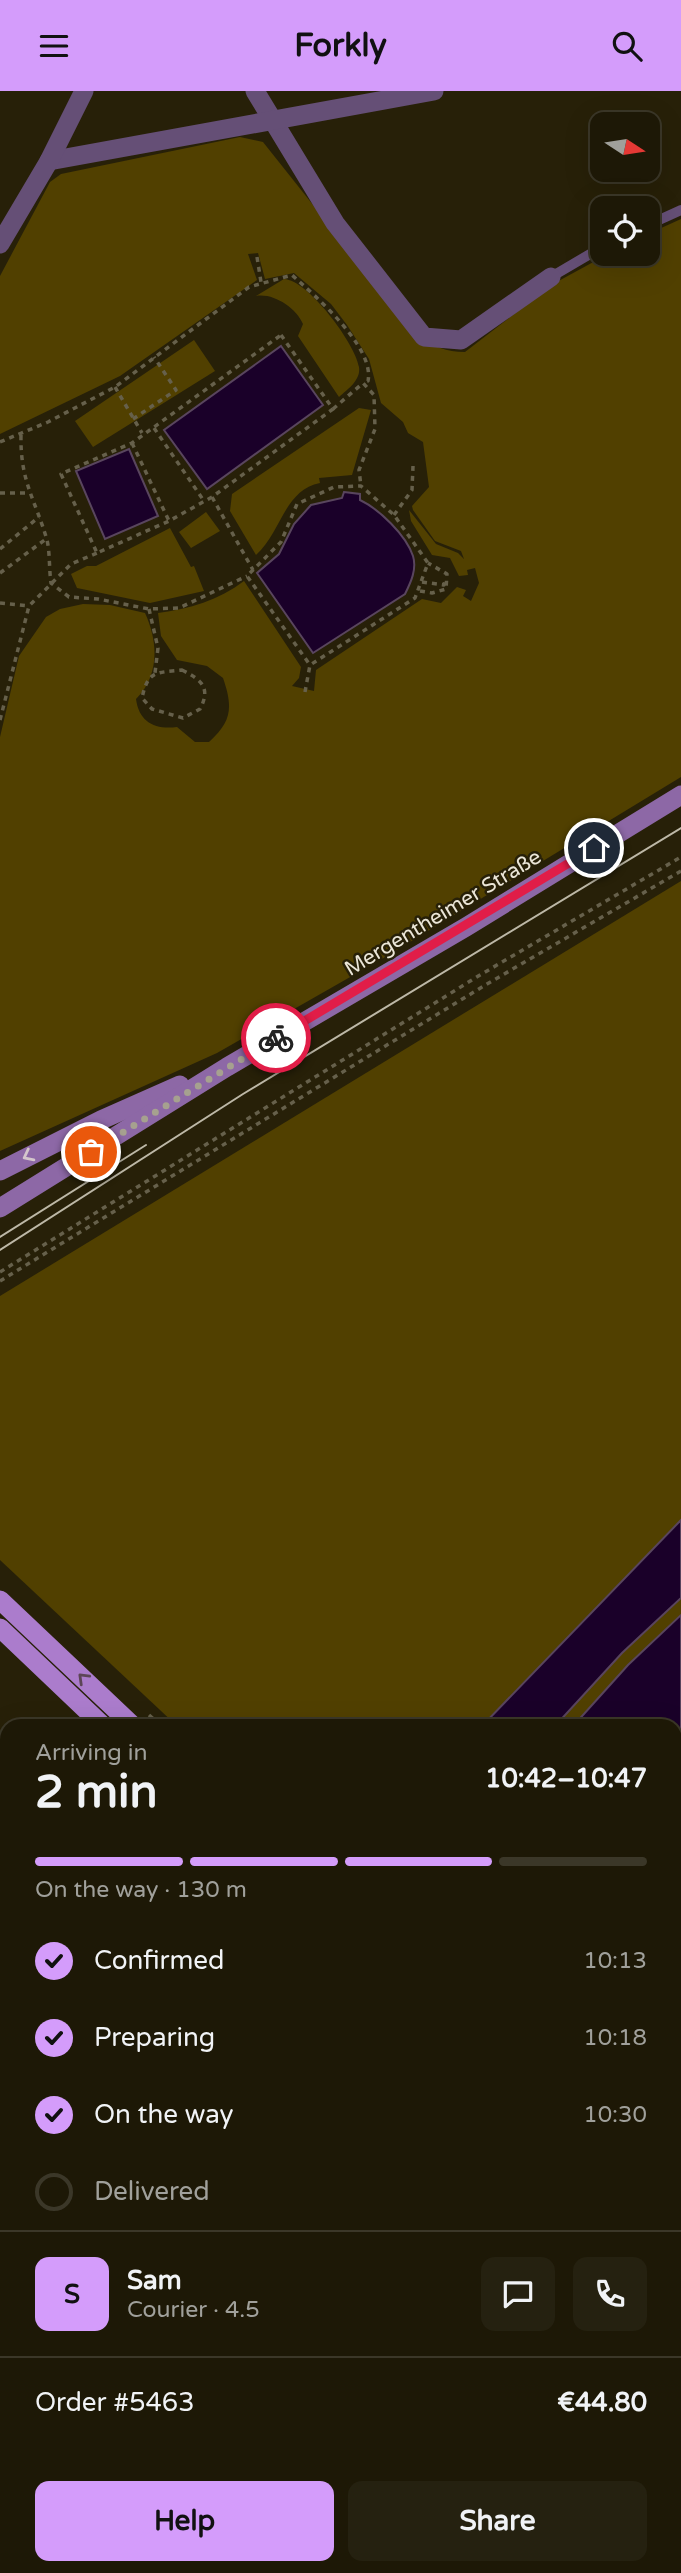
<!DOCTYPE html>
<meta charset="utf-8">
<style>
body{margin:0;font-family:"Varela Round",sans-serif;background:#252110;color:#f1f3f6;height:100vh;display:flex;flex-direction:column;font-size:26px;white-space:nowrap}
*{box-sizing:border-box;margin:0}
p{font-size:23px;color:#a0a09b}
.icon{flex:none;width:38px;height:38px;fill:none;stroke:currentColor;stroke-width:2;stroke-linecap:round;stroke-linejoin:round}
.map{position:relative;flex:1;overflow:hidden}
.side{position:absolute;left:0px;top:1628px;width:682px;height:856px;display:flex;flex-direction:column;background:#1d1806;border-radius:21px 21px 0 0;box-shadow:0 7px 28px #0002,0 0 0 2px #3b3728}
.side>*{flex:none}
.needle{width:46px;rotate:102deg}
.tools{position:absolute;left:590px;top:21px;display:grid;gap:14px}
.tools a{display:grid;place-items:center;width:70px;height:70px;border-radius:14px;background:#1d1806;box-shadow:0 7px 28px #0002,0 0 0 2px #3b3728;font-size:35px}
.pin{position:absolute;display:grid;place-items:center;width:60px;height:60px;color:#fff;margin:-30px;border:4px solid #fff;border-radius:50%;box-shadow:0 2px 7px #0007}
.courier{position:absolute;display:grid;place-items:center;width:70px;height:70px;margin:-35px;border:5px solid #e11d48;border-radius:50%;background:#fff;color:#222;box-shadow:0 2px 9px #0007}
.overview em{font-style:normal;font-weight:700}
.overview div{display:flex;flex-direction:column-reverse}
.overview{display:flex;align-items:center;justify-content:space-between;height:119px;padding:0 35px}
h1{font-size:46px;font-weight:700;line-height:52px}
.bar{display:grid;grid-template-columns:repeat(4,1fr);gap:10px 7px;align-content:center;height:84px;padding:0 35px}
.bar i{height:9px;border-radius:5px;background:#3b3728}
.bar .selected{background:#d49cfb}
.bar p{grid-column:span 4}
.line{display:flex;align-items:center;gap:18px;padding:0 35px;border-top:2px solid #3b3728}
.line div{flex:1}
.round{display:grid;place-items:center;flex:none;width:74px;height:74px;border-radius:14px;background:#252110}
ol{padding:0 35px;list-style:none}
li{display:flex;align-items:center;gap:21px;height:77px}
li p{margin-inline-start:auto}
li .icon{padding:7px;border-radius:50%;background:#d49cfb;color:#111;stroke-width:4}
li:last-child{color:#a0a09b}
li i{width:38px;height:38px;border:4px solid #3b3728;border-radius:50%}
.cta{display:flex;gap:14px;margin-top:auto;padding:14px 35px}
.cta a{flex:1;height:80px;border-radius:14px;background:#d49cfb;color:#111;font-size:28px;font-weight:700;line-height:80px;text-align:center}
.cta a+a{background:#252110;color:#f1f3f6}
header{display:flex;justify-content:space-between;align-items:center;height:91px;padding:0 35px;background:#d49cfb;color:#111;font-size:32px;font-weight:700}
.map>svg:first-child{display:block}
.green{fill:#514000}
.water{fill:#1a0029;stroke:#59455e;stroke-width:2}
.lines{fill:none;stroke-linecap:round;stroke-linejoin:round}
.path{stroke:#66604b;stroke-width:3.5;stroke-dasharray:5 5;stroke-linecap:butt}
.service{stroke:#654f76;stroke-width:10}
.minor{stroke:#654f76;stroke-width:19}
.secondary{stroke:#8d68a6;stroke-width:19}
.primary{stroke:#ab7ccc;stroke-width:19}
.tram{stroke:#bdb8a7;stroke-width:2}
.rail{stroke:#bdb8a7;stroke-width:5}
.oneway{stroke:#d4c6cc}
.oneway2{stroke:#5c4556}
.done{stroke:#a6a18f;stroke-width:7;stroke-dasharray:0 12.6}
.route{stroke:#e11d48;stroke-width:9}
.labels{text-anchor:middle;dominant-baseline:central;stroke-width:5;stroke-linejoin:round;paint-order:stroke}
.street-label{font-size:21px;fill:#ebe6d8;stroke:#272008}
</style>
<header><svg class="icon" aria-label="menu" viewBox="0 0 24 24"><path d="M4 6h16M4 12h16M4 18h16"/></svg>Forkly<svg class="icon" aria-label="search" viewBox="0 0 24 24"><circle cx="10" cy="10" r="6"/><path d="M15 15l6 6"/></svg></header>
<div class="map">
<svg width="681" height="2482" viewBox="0 0 681 2482">
<rect width="100%" height="100%" fill="#272008"/>
<g class="green">
<path d="M 240,46 L 263,51 L 418,246 C 434,255 446,261 465,261 L 553,193 L 608,163 L 648,163 L 648,143 L 681,128 L 681,686 L 387,865 L 217,962 L 0,1060 L 0,646 L 19,565 L 46,526 L 60,518 L 83,513 L 110,514 L 145,522 C 158,550 160,584 136,608 C 139,631 155,639 177,636 L 195,651 L 209,651 C 232,630 233,616 223,587 L 207,575 L 177,569 L 161,545 L 158,522 C 189,518 219,509 244,490 L 301,576 L 299,587 L 292,595 L 314,600 L 316,579 L 422,508 L 441,512 L 457,496 L 466,499 L 463,505 L 471,510 L 479,492 L 475,477 L 467,479 L 468,484 L 459,485 L 450,467 L 432,464 L 411,430 L 409,419 L 436,453 L 458,462 L 464,468 L 461,460 L 435,450 L 413,419 L 412,415 L 429,396 L 423,351 L 408,342 L 403,331 L 381,312 L 369,268 L 347,234 L 331,213 L 294,182 L 265,188 L 258,162 L 248,163 L 257,189 L 120,285 L 0,343 L 0,185 L 50,91 L 61,83 Z"/>
<path d="M 284,188 C 308,189 355,252 359,276 C 361,289 348,298 339,306 L 298,245 L 303,233 C 296,217 274,202 256,205 Z"/>
<polygon points="194,249 215,280 93,356 75,330"/>
<path d="M 359,317 L 371,319 L 352,384 L 319,387 L 320,392 C 284,399 281,442 256,464 L 230,420 L 232,403 Z"/>
<polygon points="206,421 220,440 191,457 179,441"/>
<polygon points="170,437 191,476 194,475 204,500 150,512 77,497 71,483 87,475 96,475"/>
<polygon points="681,790 681,1429 483,1634 176,1634 0,1469 0,1205"/>
<polygon points="681,1507 681,1524 628,1574 574,1634 556,1634 622,1562"/>
<polygon points="7,1682 7,1962 0,1956 0,1683"/>
<polygon points="681,1777 681,1973 676,1979 676,1782"/>
<polygon points="676,2240 681,2246 681,2349 676,2340"/>
<polygon points="65,2476 559,2476 538,2482 60,2482"/>
</g>
<g class="water">
<polygon points="281,255 323,314 207,398 164,339"/>
<polygon points="129,358 158,425 105,448 76,380"/>
<path d="M 344,401 L 360,403 L 360,409 C 379,418 406,444 413,465 C 417,478 411,491 405,503 L 313,562 L 257,482 L 279,463 L 294,433 L 311,414 L 342,407 Z"/>
<polygon points="681,1429 681,1507 622,1562 556,1634 483,1634"/>
<polygon points="681,1524 681,1771 676,1776 676,1634 574,1634 628,1574"/>
<polygon points="7,2277 7,2476 46,2476 41,2482 0,2482 0,2285"/>
</g>
<g class="lines">
<g class="path">
<polyline points="257,166 261,191"/>
<polygon points="281,244 333,318 212,406 169,430 97,462 61,383 132,352"/>
<polyline points="115,296 142,342"/>
<polyline points="333,318 363,292"/>
<polyline points="133,328 176,299 154,266"/>
<polyline points="154,337 204,410"/>
<path d="M 21,344 C 20,390 35,408 47,449 C 50,462 49,478 51,492 L 69,506 L 98,508 L 149,518 L 179,517 L 247,485"/>
<path d="M 0,351 L 48,331 L 115,296 L 249,196 L 292,184 C 315,205 375,256 368,290 L 363,292 L 374,304 L 375,338 L 359,379 L 361,395"/>
<polyline points="132,352 169,430"/>
<polyline points="0,402 28,402"/>
<polyline points="212,406 253,479"/>
<polyline points="394,424 412,399 413,375"/>
<polyline points="0,458 39,426"/>
<polyline points="0,482 46,448"/>
<polyline points="422,491 444,494 445,488"/>
<polyline points="420,500 432,502 446,498 447,483 428,472"/>
<polyline points="0,512 29,515"/>
<polyline points="149,518 158,557 155,582"/>
<path d="M 182,579 C 202,589 211,597 200,618 L 183,627 L 152,618 L 142,607 C 148,579 156,582 182,579 Z"/>
<polyline points="305,601 310,574 415,507 428,472 394,424 361,395 334,396 297,413 281,451 247,485 310,574"/>
<polyline points="0,629 29,515 71,473 97,462"/>
<polyline points="0,1181 480,884 681,766"/>
<polyline points="0,1190 487,893 681,780"/>
<polyline points="149,1624 160,1634"/>
<polyline points="676,1815 681,1810"/>
<polyline points="676,1913 681,1907"/>
<polyline points="676,1939 681,1933"/>
<polyline points="676,1997 681,1991"/>
<polyline points="676,2234 681,2240"/>
<polyline points="140,2482 146,2476"/>
<polyline points="176,2482 181,2476"/>
</g>
<g class="service">
<polyline points="648,134 681,119"/>
<polyline points="551,186 602,156"/>
<polyline points="0,1686 7,1685"/>
</g>
<g class="minor">
<polyline points="255,0 335,132 424,246 461,249 551,186"/>
<polyline points="49,70 434,0"/>
<polyline points="0,153 49,70 84,0"/>
<polyline points="562,2482 582,2476"/>
</g>
<g class="secondary">
<polyline points="0,1080 101,1029 180,994"/>
<polyline points="0,1117 227,976 466,836 681,704"/>
<polyline points="676,2070 681,2068"/>
<polyline points="676,2399 681,2396"/>
<polyline points="585,2482 586,2476"/>
</g>
<g class="primary">
<polyline points="0,1509 132,1634"/>
<polyline points="0,1537 102,1634"/>
<polyline points="0,1658 7,1658"/>
<polyline points="676,2140 681,2117"/>
<polyline points="676,2154 681,2174"/>
<polyline points="676,2209 681,2215"/>
<polyline points="676,2355 681,2362"/>
</g>
<g class="tram">
<polyline points="0,1146 146,1054"/>
<polyline points="0,1159 243,1003 681,737"/>
</g>
<g class="rail">
<polyline points="0,1909 7,1915"/>
<polyline points="0,1924 7,1930"/>
<polyline points="622,2476 629,2482"/>
<polyline points="641,2476 648,2482"/>
</g>
</g>
<defs><path id="oneway-chevron" d="M-2-3.5L2.5 0L-2 3.5" fill="none" stroke-width="1.6" stroke-linecap="round" stroke-linejoin="round" transform="scale(1.75)"/></defs>
<use class="oneway" href="#oneway-chevron" transform="translate(28 1065) rotate(153)"/>
<use class="oneway2" href="#oneway-chevron" transform="translate(83 1587) rotate(-136)"/>
<g class="lines">
<polyline class="done" points="91,1061 276,947"/>
<polyline class="route" points="276,947 594,757"/>
</g>
<g class="labels">
<g class="street-label">
<text transform="translate(443 822) rotate(-31)">Mergentheimer Straße</text>
</g>
</g>
</svg>
<div class="tools">
<a><svg class="needle" viewBox="-14 -14 28 28"><path d="M0-13l5 13h-10z" fill="#e53935"/><path d="M0 13l5-13h-10z" fill="#a0a09b"/></svg></a>
<a><svg class="icon" aria-label="locate" viewBox="0 0 24 24"><circle cx="12" cy="12" r="6"/><path d="M12 2v4M12 18v4M2 12h4M18 12h4"/></svg></a>
</div>
<div class="pin" style="left:91px;top:1061px;background:#ea580c"><svg class="icon" aria-label="bag" viewBox="0 0 24 24"><path d="M5 8h14l-1 12H6zM9 8a3 3 0 0 1 6 0"/></svg></div>
<div class="pin" style="left:594px;top:757px;background:#1f2937"><svg class="icon" aria-label="home" viewBox="0 0 24 24"><path d="M3 11l9-7 9 7M6 9v11h12V9"/></svg></div>
<div class="courier" style="left:276px;top:947px"><svg class="icon" aria-label="bike" viewBox="0 0 24 24"><circle cx="6" cy="16" r="4"/><circle cx="18" cy="16" r="4"/><path d="M6 16l4-8h5l3 8M10 8l3 8H6M13 5h3"/></svg></div>
<section class="side">
<div class="overview"><div><h1>2 min</h1><p>Arriving in</p></div><em>10:42–10:47</em></div>
<div class="bar"><i class="selected"></i><i class="selected"></i><i class="selected"></i><i></i><p>On the way · 130 m</p></div>
<ol>
<li><svg class="icon" aria-label="check" viewBox="0 0 24 24"><path d="M5 12l5 5 9-10"/></svg>Confirmed<p>10:13</p></li>
<li><svg class="icon" aria-label="check" viewBox="0 0 24 24"><path d="M5 12l5 5 9-10"/></svg>Preparing<p>10:18</p></li>
<li><svg class="icon" aria-label="check" viewBox="0 0 24 24"><path d="M5 12l5 5 9-10"/></svg>On the way<p>10:30</p></li>
<li><i></i>Delivered</li>
</ol>
<div class="line" style="height:126px"><b class="round" style="background:#d49cfb;color:#111">S</b><div><b>Sam</b><p>Courier · 4.5</p></div><a class="round"><svg class="icon" aria-label="chat" viewBox="0 0 24 24"><path d="M4 5h16v11H9l-5 4z"/></svg></a><a class="round"><svg class="icon" aria-label="phone" viewBox="0 0 24 24"><path d="M5 4h4l2 5-3 2q2 4 5 5l2-3 5 2v4C11 20 4 13 5 4z"/></svg></a></div>
<div class="line" style="height:91px"><div>Order #5463</div><b>€44.80</b></div>
<div class="cta"><a>Help</a><a>Share</a></div>
</section>
</div>
